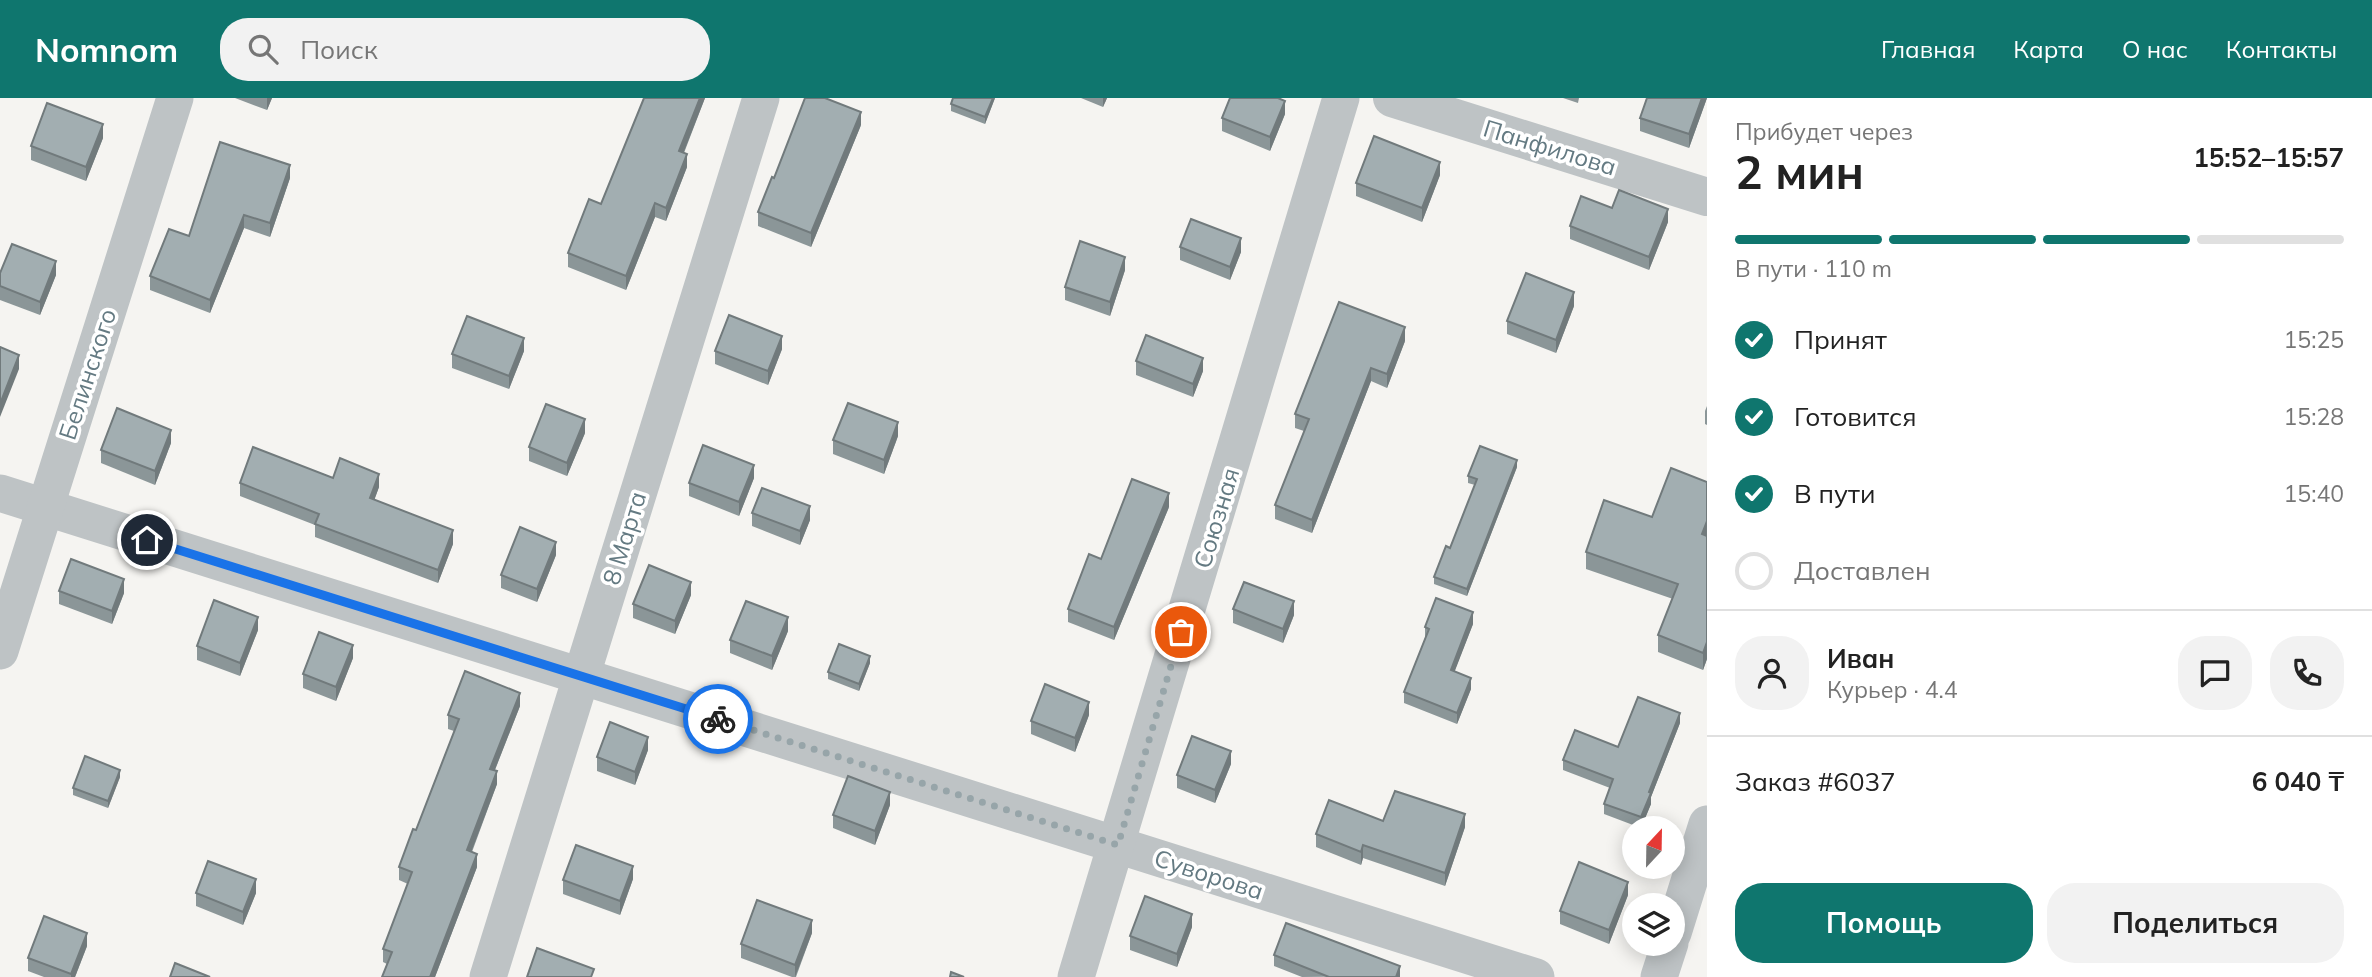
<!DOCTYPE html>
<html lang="ru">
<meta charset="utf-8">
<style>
body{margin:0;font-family:Mulish,sans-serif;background:#f2f2f2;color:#222;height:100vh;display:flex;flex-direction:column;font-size:26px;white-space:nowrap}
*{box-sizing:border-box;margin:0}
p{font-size:23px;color:#767676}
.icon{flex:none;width:38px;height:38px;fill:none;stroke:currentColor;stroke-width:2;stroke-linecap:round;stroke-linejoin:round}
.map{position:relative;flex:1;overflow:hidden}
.panel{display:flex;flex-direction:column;background:#fff;width:665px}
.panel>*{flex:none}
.needle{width:46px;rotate:22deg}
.buttons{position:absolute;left:1622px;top:718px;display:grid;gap:14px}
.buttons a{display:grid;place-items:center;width:63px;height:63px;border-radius:50%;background:#fff;box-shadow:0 4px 18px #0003;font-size:35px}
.pin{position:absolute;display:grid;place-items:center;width:60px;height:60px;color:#fff;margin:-30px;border:4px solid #fff;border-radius:50%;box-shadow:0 2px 7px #0007}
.courier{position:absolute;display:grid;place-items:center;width:70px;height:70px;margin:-35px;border:5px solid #1a73e8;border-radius:50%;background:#fff;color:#222;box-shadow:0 2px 9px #0007}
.headline em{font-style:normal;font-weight:700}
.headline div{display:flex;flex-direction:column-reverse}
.headline{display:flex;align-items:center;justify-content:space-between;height:119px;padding:0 28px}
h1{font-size:46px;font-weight:700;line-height:52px}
.bar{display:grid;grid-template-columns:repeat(4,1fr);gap:10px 7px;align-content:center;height:84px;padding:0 28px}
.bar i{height:9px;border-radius:5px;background:#e0e0e0}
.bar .on{background:#0f766e}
.bar p{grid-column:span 4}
.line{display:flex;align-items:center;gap:18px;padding:0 28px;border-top:2px solid #e0e0e0}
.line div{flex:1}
.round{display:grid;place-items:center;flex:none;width:74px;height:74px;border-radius:28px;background:#f2f2f2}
ol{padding:0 28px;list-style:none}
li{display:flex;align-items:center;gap:21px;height:77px}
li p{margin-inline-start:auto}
li .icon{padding:7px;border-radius:50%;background:#0f766e;color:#fff;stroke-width:4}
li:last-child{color:#767676}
li i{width:38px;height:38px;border:4px solid #e0e0e0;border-radius:50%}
.action{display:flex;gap:14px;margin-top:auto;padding:14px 28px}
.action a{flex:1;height:80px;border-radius:28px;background:#0f766e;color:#fff;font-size:28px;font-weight:700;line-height:80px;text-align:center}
.action a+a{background:#f2f2f2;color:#222}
header{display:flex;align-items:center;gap:42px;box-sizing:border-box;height:98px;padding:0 35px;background:#0f766e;color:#fff}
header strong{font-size:33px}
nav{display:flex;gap:38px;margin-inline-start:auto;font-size:24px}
.search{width:490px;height:63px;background:#f2f2f2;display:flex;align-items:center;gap:18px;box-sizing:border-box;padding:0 24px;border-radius:28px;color:#767676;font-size:26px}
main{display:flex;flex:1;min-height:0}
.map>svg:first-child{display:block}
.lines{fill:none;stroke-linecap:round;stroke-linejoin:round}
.minor{stroke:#bec3c5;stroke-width:37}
.tertiary{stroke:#bec3c5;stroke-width:38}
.wall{fill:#8b9698}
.shaded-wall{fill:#717a7c}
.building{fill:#a2aeb1;stroke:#717a7c;stroke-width:2}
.done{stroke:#97a5a9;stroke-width:7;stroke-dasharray:0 12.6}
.route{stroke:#1a73e8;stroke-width:9}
.labels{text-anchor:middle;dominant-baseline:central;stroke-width:7;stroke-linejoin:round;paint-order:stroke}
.street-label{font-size:24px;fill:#647a82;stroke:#fff}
</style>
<header>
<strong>Nomnom</strong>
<div class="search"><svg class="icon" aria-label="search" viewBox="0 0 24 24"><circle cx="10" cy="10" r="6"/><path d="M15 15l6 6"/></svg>Поиск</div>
<nav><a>Главная</a><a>Карта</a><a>О нас</a><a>Контакты</a></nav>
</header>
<main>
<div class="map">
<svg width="1707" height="879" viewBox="0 0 1707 879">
<rect width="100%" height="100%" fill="#f5f4f1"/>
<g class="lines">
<g class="minor">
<polyline points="0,395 1536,879"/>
<polyline points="0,553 175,0"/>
<polyline points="1673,835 1707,726"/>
<polyline points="488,879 761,0"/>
<polyline points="1076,879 1341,0"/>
<polyline points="1659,879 1670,845"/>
</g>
<polyline class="tertiary" points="1392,0 1707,99"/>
</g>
<g class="wall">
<polygon points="235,0 272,0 267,12"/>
<polygon points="644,0 705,0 684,55 687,69 666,123 655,119 626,192 568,169 568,155 601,106"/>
<polygon points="995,0 985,26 951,13 951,6"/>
<polygon points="1081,0 1107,0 1103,9"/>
<polygon points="1563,0 1579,0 1578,5"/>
<polygon points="1647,0 1707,0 1689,50 1640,33 1640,20"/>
<polygon points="1285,16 1270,53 1222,33 1222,20"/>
<polygon points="861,27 811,149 758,128 758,114 774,80"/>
<polygon points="103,40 86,83 31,62 31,48"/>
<polygon points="1440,77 1422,124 1356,98 1356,85"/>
<polygon points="290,80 270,139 244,130 210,215 150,192 150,178 189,138"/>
<polygon points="1612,110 1668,124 1649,172 1570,141 1570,128"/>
<polygon points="1180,149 1241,154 1230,182 1180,162"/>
<polygon points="1125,172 1110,218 1065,202 1065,189"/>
<polygon points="0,175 56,177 40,217 0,202"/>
<polygon points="1574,208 1556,255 1507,236 1507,223"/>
<polygon points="1405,243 1387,290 1371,283 1312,435 1275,421 1275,407 1304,333 1295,330 1295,316"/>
<polygon points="782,251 768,287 715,266 715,253"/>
<polygon points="524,253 509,291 452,270 452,256"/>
<polygon points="1136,263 1203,273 1193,299 1136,277"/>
<polygon points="1707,308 1707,327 1705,326 1705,313"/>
<polygon points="585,335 567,378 529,363 529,349"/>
<polygon points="898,338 884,376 833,356 833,342"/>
<polygon points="171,345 155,387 101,365 101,352"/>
<polygon points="1517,369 1467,498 1434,486 1434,479 1450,450 1475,387 1468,385 1468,378"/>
<polygon points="333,380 379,389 374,402 453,446 438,485 315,439 315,427 240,398 240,385"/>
<polygon points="754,380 739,418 689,398 689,385"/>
<polygon points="1707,384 1707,561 1703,572 1658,554 1658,537 1673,501 1586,471 1586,454 1652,419"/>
<polygon points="1169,409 1114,542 1068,524 1068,511 1101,461"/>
<polygon points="752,415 810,422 800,447 752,428"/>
<polygon points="556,457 537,504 501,490 501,477"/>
<polygon points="59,493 124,495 112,526 59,506"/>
<polygon points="691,497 675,536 633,520 633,506"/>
<polygon points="1233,511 1294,517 1283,545 1233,525"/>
<polygon points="1473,526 1454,574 1471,591 1457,626 1404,605 1404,594 1425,540 1425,529"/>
<polygon points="258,532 240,578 197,562 197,548"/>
<polygon points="788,533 772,572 730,555 730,542"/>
<polygon points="353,560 336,603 303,590 303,576"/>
<polygon points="870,565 859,593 828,581 828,574"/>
<polygon points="520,608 495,672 497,686 472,754 477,769 435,879 382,879 387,866 383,864 383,851 408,786 399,782 399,769 416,732 454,633 448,631 448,617"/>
<polygon points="1089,617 1075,654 1031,636 1031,623"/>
<polygon points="1680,625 1651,699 1651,706 1641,730 1604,716 1604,706 1610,690 1563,672 1563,662 1618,649"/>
<polygon points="648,652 635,687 597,673 597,659"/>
<polygon points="1231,666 1215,705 1177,690 1177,677"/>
<polygon points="120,679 108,710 73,697 73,690"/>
<polygon points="890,707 875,747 833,730 833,717"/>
<polygon points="1383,723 1465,729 1445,788 1363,760 1361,767 1316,749 1316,736"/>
<polygon points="633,781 620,817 563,796 563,782"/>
<polygon points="196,795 256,795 243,827 196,808"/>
<polygon points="1628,797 1609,846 1560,826 1560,813"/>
<polygon points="1192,829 1177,869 1130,852 1130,838"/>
<polygon points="812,835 796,879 792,879 741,860 741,846"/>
<polygon points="87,848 75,879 44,879 28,873 28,860"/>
<polygon points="1274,857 1400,878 1302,879 1274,868"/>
</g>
<g class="shaded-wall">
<polygon points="267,0 272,0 267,12"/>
<polygon points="700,0 705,0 679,66 679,53"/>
<polygon points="993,0 995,0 985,26 985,19"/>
<polygon points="1103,0 1107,0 1103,9"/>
<polygon points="1702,0 1707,0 1689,50 1689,36"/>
<polygon points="1285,3 1285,16 1270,53 1270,39"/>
<polygon points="861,14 861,27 811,149 811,135"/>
<polygon points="103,26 103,40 86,83 86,69"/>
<polygon points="687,56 687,69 666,123 666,110"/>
<polygon points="1440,64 1440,77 1422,124 1422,110"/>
<polygon points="290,67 290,80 270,139 270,125"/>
<polygon points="655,105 655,119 626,192 626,178"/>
<polygon points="1668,111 1668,124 1649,172 1649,159"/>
<polygon points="244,117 244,130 210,215 210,202"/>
<polygon points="1241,140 1241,154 1230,182 1230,169"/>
<polygon points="1125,159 1125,172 1110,218 1110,204"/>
<polygon points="56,163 56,177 40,217 40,204"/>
<polygon points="1574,194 1574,208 1556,255 1556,242"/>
<polygon points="1405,229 1405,243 1387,290 1387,276"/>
<polygon points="782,238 782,251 768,287 768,273"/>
<polygon points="524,240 524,253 509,291 509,278"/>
<polygon points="19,257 19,271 0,319 0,306"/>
<polygon points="1203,260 1203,273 1193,299 1193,286"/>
<polygon points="1371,270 1371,283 1312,435 1312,422"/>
<polygon points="585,321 585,335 567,378 567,365"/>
<polygon points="898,324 898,338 884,376 884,362"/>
<polygon points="171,332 171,345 155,387 155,373"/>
<polygon points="1517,362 1517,369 1467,498 1467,491"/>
<polygon points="754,367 754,380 739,418 739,404"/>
<polygon points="379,376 379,389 370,414 370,400"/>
<polygon points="1169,395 1169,409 1114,542 1114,529"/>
<polygon points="810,408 810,422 800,447 800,433"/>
<polygon points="1707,423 1707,440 1702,436"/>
<polygon points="453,432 453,446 438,485 438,472"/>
<polygon points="556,444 556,457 537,504 537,491"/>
<polygon points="124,481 124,495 112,526 112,513"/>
<polygon points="691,484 691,497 675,536 675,523"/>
<polygon points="1294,503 1294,517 1283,545 1283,531"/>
<polygon points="1473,514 1473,526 1451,583 1451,572"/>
<polygon points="258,519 258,532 240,578 240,565"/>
<polygon points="788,519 788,533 772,572 772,558"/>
<polygon points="1707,544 1707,561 1703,572 1703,555"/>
<polygon points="353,547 353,560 336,603 336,589"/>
<polygon points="870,558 870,565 859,593 859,586"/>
<polygon points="1471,580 1471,591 1457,626 1457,615"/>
<polygon points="520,595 520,608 490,684 490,671"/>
<polygon points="1089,604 1089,617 1075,654 1075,640"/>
<polygon points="1680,615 1680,625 1651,699 1651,706 1641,730 1641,719 1649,694"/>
<polygon points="648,639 648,652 635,687 635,674"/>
<polygon points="1231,653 1231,666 1215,705 1215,692"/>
<polygon points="120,672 120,679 108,710 108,703"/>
<polygon points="497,673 497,686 467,765 467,752"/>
<polygon points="890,694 890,707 875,747 875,733"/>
<polygon points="1465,716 1465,729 1445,788 1445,775"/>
<polygon points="1363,747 1363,760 1361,767 1361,754"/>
<polygon points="477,756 477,769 435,879 430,879"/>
<polygon points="633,768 633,781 620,817 620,803"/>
<polygon points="256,781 256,795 243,827 243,814"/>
<polygon points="1628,784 1628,797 1609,846 1609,832"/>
<polygon points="1192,816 1192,829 1177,869 1177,856"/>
<polygon points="812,822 812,835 795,879 795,867"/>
<polygon points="87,835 87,848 75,879 71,879 71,876"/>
<polygon points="1400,868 1400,879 1396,879"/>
</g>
<g class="building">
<polygon points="644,0 700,0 679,53 687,56 666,110 655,105 626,178 568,155 589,101 601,106"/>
<polygon points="805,0 825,0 861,14 811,135 758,114 772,79 774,80"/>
<polygon points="953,0 993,0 985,19 951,6"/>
<polygon points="1230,0 1278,0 1285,3 1270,39 1222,20"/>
<polygon points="1647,0 1702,0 1689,36 1640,20"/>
<polygon points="47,5 103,26 86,69 31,48"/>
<polygon points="1374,38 1440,64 1422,110 1356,85"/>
<polygon points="220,44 290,67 270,125 244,117 210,202 150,178 169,131 189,138"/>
<polygon points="1619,92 1668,111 1649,159 1570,128 1581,98 1612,110"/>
<polygon points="1191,121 1241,140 1230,169 1180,149"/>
<polygon points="1080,143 1125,159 1110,204 1065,189"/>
<polygon points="12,146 56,163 40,204 0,188 0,175"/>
<polygon points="1526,175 1574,194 1556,242 1507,223"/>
<polygon points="1339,204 1405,229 1387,276 1371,270 1312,422 1275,407 1309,321 1295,316"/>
<polygon points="729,217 782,238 768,273 715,253"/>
<polygon points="467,218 524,240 509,278 452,256"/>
<polygon points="1146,237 1203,260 1193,286 1136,263"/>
<polygon points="0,249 19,257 0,306"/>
<polygon points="848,305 898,324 884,362 833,342"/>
<polygon points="546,306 585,321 567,365 529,349"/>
<polygon points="117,310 171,332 155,373 101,352"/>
<polygon points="703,347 754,367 739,404 689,385"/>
<polygon points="1480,348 1517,362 1467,491 1434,479 1446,448 1450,450 1477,381 1468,378"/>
<polygon points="253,349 333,380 340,360 379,376 370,400 453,432 438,472 315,426 319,416 240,385"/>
<polygon points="1671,370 1707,384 1707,423 1702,436 1707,438 1707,544 1703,555 1658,537 1678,486 1586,454 1604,402 1652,419"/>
<polygon points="1132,381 1169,395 1114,529 1068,511 1089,456 1101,461"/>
<polygon points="762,390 810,408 800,433 752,415"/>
<polygon points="520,429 556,444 537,491 501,477"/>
<polygon points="71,461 124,481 112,513 59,493"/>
<polygon points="649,467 691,484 675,523 633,506"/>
<polygon points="1244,484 1294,503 1283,531 1233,511"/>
<polygon points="1436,500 1473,514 1451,572 1471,580 1457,615 1404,594 1429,531 1425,529"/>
<polygon points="214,502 258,519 240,565 197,548"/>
<polygon points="746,503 788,519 772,558 730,542"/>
<polygon points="319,534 353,547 336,589 303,576"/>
<polygon points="839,546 870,558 859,586 828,574"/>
<polygon points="465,573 520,595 490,671 497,673 467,752 477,756 430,879 382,879 392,854 383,851 412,774 399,769 413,731 416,732 459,621 448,617"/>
<polygon points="1045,586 1089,604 1075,640 1031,623"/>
<polygon points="1638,599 1680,615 1649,694 1651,695 1641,719 1604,706 1613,681 1563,662 1575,632 1618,649"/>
<polygon points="610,624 648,639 635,674 597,659"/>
<polygon points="1192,638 1231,653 1215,692 1177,677"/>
<polygon points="85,658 120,672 108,703 73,690"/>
<polygon points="848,678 890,694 875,733 833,717"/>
<polygon points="1395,693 1465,716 1445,775 1363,747 1361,754 1316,736 1329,702 1383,723"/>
<polygon points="576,747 633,768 620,803 563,782"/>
<polygon points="208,763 256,781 243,814 196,795"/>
<polygon points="1579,764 1628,784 1609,832 1560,813"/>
<polygon points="1145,798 1192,816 1177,856 1130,838"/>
<polygon points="757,802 812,822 795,867 741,846"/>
<polygon points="44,818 87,835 71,876 28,860"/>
<polygon points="1286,825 1400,868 1396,879 1329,879 1274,857"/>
<polygon points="537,850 594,871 591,879 527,879"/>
<polygon points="175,865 210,879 170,879"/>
<polygon points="951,874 964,879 950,879"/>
</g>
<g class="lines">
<polyline class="done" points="718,621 1118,747 1181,534"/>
<polyline class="route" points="147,442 718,621"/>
</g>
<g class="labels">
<g class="street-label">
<text transform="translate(1550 49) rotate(17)">Панфилова</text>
<text transform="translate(87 276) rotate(-72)">Белинского</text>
<text transform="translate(1216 420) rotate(-73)">Союзная</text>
<text transform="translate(624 440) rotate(-73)">8 Марта</text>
<text transform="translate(1209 776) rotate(18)">Суворова</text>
</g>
</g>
</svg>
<div class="buttons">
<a><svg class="needle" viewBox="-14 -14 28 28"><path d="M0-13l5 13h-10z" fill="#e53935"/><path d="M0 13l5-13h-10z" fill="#767676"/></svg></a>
<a><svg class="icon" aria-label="layers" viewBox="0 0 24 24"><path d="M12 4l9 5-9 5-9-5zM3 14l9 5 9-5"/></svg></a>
</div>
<div class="pin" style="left:1181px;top:534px;background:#ea580c"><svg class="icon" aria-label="bag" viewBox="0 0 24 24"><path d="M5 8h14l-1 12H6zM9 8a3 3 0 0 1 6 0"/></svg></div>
<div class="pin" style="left:147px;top:442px;background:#1f2937"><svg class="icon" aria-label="home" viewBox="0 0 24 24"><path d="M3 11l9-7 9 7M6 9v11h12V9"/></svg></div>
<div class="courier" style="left:718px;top:621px"><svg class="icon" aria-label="bike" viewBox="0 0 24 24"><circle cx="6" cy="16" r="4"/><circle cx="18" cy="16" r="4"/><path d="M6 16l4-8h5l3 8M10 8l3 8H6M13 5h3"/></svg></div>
</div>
<section class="panel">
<div class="headline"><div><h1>2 мин</h1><p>Прибудет через</p></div><em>15:52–15:57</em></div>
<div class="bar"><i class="on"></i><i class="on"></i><i class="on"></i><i></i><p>В пути · 110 m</p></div>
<ol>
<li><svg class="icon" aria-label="check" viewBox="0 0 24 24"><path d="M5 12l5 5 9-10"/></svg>Принят<p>15:25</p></li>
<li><svg class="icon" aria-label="check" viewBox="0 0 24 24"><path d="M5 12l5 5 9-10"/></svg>Готовится<p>15:28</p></li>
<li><svg class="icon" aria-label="check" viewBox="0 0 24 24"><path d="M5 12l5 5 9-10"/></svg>В пути<p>15:40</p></li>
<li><i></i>Доставлен</li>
</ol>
<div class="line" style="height:126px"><a class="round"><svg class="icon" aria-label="person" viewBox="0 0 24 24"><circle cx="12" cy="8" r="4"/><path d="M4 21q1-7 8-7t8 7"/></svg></a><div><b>Иван</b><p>Курьер · 4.4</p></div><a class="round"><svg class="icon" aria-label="chat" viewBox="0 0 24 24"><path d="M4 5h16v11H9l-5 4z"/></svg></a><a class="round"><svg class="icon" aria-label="phone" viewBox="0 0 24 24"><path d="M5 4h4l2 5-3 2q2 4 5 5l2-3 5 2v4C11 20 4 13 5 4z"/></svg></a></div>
<div class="line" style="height:91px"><div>Заказ #6037</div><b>6 040 ₸</b></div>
<div class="action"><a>Помощь</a><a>Поделиться</a></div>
</section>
</main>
